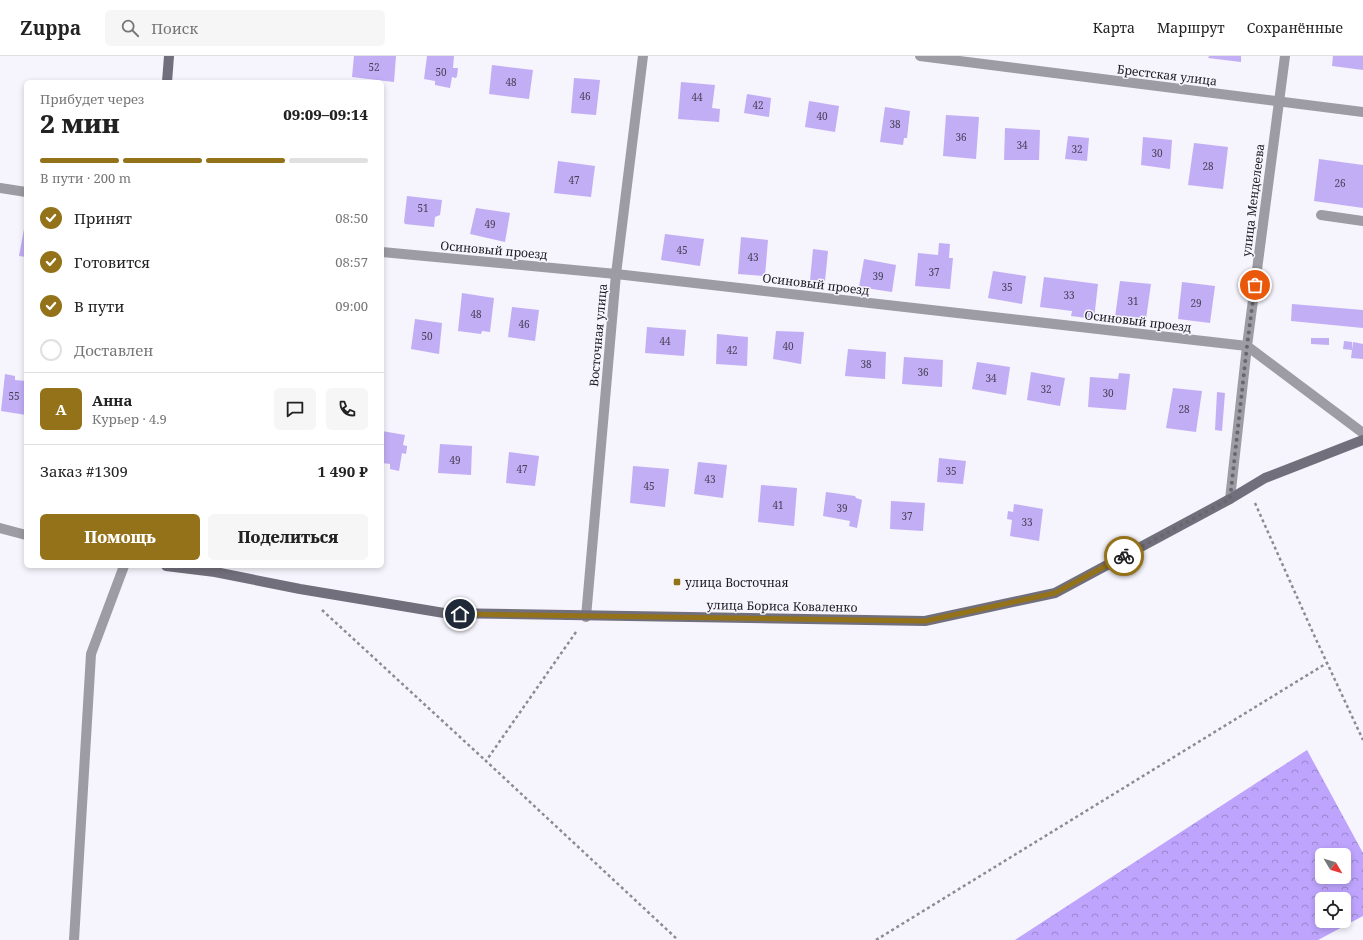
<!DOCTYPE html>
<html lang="ru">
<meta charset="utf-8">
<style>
body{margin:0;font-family:"Noto Serif",serif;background:#f6f6f6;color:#222;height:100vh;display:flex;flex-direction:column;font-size:15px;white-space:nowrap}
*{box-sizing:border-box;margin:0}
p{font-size:13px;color:#767676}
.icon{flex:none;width:22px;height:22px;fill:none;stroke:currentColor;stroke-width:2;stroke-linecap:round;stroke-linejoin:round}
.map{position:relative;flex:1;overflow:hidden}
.panel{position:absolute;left:24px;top:24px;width:360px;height:488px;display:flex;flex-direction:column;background:#fff;border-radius:6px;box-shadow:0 2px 6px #0003}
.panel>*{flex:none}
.needle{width:26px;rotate:128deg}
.controls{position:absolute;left:1315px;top:792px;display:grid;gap:8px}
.controls a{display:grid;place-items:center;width:36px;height:36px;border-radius:6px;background:#fff;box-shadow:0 2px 6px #0003;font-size:20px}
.pin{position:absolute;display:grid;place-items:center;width:34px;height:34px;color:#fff;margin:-17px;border:2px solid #fff;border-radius:50%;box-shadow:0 1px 4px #0007}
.courier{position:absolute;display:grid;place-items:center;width:40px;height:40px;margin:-20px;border:3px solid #937219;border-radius:50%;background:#fff;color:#222;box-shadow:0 1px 5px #0007}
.summary em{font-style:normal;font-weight:800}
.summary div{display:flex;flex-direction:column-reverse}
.summary{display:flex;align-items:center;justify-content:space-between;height:68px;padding:0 16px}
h1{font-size:26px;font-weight:800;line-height:30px}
.bar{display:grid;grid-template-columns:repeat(4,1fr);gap:6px 4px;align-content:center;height:48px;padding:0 16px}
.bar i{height:5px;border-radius:3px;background:#e0e0e0}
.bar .selected{background:#937219}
.bar p{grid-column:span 4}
.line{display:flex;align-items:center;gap:10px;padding:0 16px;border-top:1px solid #e0e0e0}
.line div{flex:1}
.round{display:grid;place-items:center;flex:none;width:42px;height:42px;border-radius:6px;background:#f6f6f6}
ol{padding:0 16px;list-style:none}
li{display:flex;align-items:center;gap:12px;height:44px}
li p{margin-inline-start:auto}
li .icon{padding:4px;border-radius:50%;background:#937219;color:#fff;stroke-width:4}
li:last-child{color:#767676}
li i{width:22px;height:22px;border:2px solid #e0e0e0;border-radius:50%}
.action{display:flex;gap:8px;margin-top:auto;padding:8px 16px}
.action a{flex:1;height:46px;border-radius:6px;background:#937219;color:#fff;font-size:16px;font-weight:800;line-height:46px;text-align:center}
.action a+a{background:#f6f6f6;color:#222}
header{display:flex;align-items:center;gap:24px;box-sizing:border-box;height:56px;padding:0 20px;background:#fff;border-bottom:1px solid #e0e0e0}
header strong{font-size:19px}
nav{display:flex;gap:22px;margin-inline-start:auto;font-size:14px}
.search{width:280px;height:36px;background:#f6f6f6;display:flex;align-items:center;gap:10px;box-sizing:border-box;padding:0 14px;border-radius:6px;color:#767676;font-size:15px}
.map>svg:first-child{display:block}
.forest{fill:url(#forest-crowns);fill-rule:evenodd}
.building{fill:#c2aef5}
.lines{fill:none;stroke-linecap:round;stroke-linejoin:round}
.path{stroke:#8c8a92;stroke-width:2.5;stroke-dasharray:3 3;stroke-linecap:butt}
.lane{stroke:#9d9ba3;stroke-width:10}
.street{stroke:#9d9ba3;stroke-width:10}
.secondary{stroke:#726f7c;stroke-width:10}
.done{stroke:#69676e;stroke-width:4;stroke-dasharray:0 7.2}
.route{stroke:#937219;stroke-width:5}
.poi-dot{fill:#937219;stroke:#f6f4fc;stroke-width:1.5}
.labels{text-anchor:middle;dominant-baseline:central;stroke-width:3;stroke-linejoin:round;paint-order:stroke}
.number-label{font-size:10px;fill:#464057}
.street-label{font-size:12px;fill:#1d1b22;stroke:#f6f4fc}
.poi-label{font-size:12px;fill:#1d1b22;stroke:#f6f4fc;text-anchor:start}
</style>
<header>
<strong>Zuppa</strong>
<div class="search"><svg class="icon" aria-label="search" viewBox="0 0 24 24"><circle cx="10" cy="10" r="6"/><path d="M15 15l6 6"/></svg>Поиск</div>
<nav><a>Карта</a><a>Маршрут</a><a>Сохранённые</a></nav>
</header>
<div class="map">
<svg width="1363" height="884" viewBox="0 0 1363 884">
<defs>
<pattern id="forest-crowns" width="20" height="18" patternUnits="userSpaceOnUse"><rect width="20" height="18" fill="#bea4fd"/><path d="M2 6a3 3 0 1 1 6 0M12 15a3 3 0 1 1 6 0" fill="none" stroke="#9a85cc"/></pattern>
</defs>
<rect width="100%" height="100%" fill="#f6f4fc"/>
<path class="forest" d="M 1307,694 L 1363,797 L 1363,860 L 1318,884 L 1015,884 ZM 1322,799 L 1344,799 L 1344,821 L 1322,821 ZM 1322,843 L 1344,843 L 1344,865 L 1322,865 Z"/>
<g class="building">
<polygon points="354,0 396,0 394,26 352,21"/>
<polygon points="427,0 454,0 453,12 458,12 457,20 456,22 452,21 450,32 435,29 435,25 424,23"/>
<polygon points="1209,0 1241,0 1241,6 1208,2"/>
<polygon points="1333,0 1363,0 1363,14 1332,10"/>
<polygon points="492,9 533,14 529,43 489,38"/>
<polygon points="574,22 600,24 596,59 571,57"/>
<polygon points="681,26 715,29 712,52 720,53 719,66 678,63"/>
<polygon points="747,38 771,42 769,61 744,57"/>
<polygon points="809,45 839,50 835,76 805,71"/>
<polygon points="885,51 910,55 907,82 904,82 903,89 880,86"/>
<polygon points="946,59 979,61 976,103 943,100"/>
<polygon points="1005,72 1040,74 1039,104 1004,104"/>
<polygon points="1068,80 1089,82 1087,105 1065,103"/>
<polygon points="1143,81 1172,84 1170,113 1141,109"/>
<polygon points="1194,87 1228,91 1223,133 1188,129"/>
<polygon points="1319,103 1363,109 1363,152 1314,145"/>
<polygon points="558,105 595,110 591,141 554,137"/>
<polygon points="407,140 442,144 440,159 435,161 434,171 405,168 404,166"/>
<polygon points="476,152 510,157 505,186 470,178"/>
<polygon points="24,173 26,174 26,201 19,200"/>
<polygon points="665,178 704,183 700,210 661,204"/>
<polygon points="741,181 768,184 765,220 738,218"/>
<polygon points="939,187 950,188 949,202 953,202 950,233 915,230 918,197 938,199"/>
<polygon points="813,193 828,195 825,225 810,224"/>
<polygon points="864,203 896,209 892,236 859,231"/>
<polygon points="993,215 1026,220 1022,248 988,242"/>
<polygon points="1044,221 1098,228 1094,263 1071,260 1072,255 1040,251"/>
<polygon points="1120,225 1151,228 1146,263 1115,261"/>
<polygon points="1182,226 1215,230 1210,267 1178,263"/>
<polygon points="462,237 494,242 490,276 482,275 481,278 458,275"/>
<polygon points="1292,248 1363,254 1363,272 1291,265"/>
<polygon points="512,251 539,254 535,285 508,281"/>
<polygon points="415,263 442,267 439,298 411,293"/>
<polygon points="647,271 686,274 684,300 645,297"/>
<polygon points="776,275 804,276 801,308 773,303"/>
<polygon points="717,278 748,281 747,310 716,308"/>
<polygon points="1311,282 1329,282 1329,289 1311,288"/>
<polygon points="1344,285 1352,286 1352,294 1343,293"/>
<polygon points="1353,286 1363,288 1363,303 1351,302"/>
<polygon points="848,293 886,296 885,323 845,320"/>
<polygon points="904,301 943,304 942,331 902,328"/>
<polygon points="977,306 1010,311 1006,339 972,333"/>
<polygon points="1031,316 1065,322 1060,350 1027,344"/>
<polygon points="1119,317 1130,318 1126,354 1088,351 1090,321 1118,323"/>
<polygon points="5,318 15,320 15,324 26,325 26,359 1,355"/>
<polygon points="1173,332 1202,335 1196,376 1166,372"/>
<polygon points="1217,336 1225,337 1222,375 1215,374"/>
<polygon points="382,375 405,379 403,389 407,390 407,391 406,398 402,397 399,415 390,413 390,408 382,407"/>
<polygon points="440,388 472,390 471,419 438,417"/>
<polygon points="509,396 539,400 535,430 506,427"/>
<polygon points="939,402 966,405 963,428 937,426"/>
<polygon points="698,406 727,409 723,442 694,438"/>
<polygon points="633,410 669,413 665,451 630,447"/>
<polygon points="761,429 797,432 794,470 758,466"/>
<polygon points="826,436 855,440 856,442 862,444 857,472 849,470 850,465 823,460"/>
<polygon points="891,445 925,447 923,475 890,473"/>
<polygon points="1014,448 1043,453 1039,485 1010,480 1012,464 1007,463 1008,455 1013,456"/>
</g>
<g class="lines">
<g class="path">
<polyline points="1255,447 1314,579 1363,684"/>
<polyline points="322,554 486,705"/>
<polyline points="576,576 486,705 678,884"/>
<polyline points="876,884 1327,607"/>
</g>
<polyline class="lane" points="1321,159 1363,165"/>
<g class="street">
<polyline points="920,0 1363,56"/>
<polyline points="1285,0 1247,290 1363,377"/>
<polyline points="0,132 26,136"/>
<polyline points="382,196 616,218 1247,290 1230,443"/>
<polyline points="0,472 26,479"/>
<polyline points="586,561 616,218 643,0"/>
<polyline points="74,884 91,598 124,510"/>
</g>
<g class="secondary">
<polyline points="167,26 169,0"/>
<polyline points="166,510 215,516 300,533 444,557 925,565 1055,537 1230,443 1265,422 1363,384"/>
</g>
</g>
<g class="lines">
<polyline class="done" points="1124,500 1230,443 1247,290 1255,229"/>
<polyline class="route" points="460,558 925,565 1055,537 1124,500"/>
</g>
<rect class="poi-dot" x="673" y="522" width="8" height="8" rx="2"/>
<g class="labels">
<g class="number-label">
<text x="374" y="11">52</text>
<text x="441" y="16">50</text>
<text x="511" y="26">48</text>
<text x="585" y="40">46</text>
<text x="697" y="41">44</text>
<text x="758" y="49">42</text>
<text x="822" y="60">40</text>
<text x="895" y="68">38</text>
<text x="961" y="81">36</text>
<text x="1022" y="89">34</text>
<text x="1077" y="93">32</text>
<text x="1157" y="97">30</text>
<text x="1208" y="110">28</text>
<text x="574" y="124">47</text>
<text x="1340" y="127">26</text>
<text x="423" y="152">51</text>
<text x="490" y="168">49</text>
<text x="682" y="194">45</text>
<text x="753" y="201">43</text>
<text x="934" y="216">37</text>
<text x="878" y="220">39</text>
<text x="1007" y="231">35</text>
<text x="1069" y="239">33</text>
<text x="1133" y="245">31</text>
<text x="1196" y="247">29</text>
<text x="476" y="258">48</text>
<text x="524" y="268">46</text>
<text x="427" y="280">50</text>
<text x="665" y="285">44</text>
<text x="788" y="290">40</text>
<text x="732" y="294">42</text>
<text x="866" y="308">38</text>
<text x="923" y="316">36</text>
<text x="991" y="322">34</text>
<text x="1046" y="333">32</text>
<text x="1108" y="337">30</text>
<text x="14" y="340">55</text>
<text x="1184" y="353">28</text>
<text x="455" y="404">49</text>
<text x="522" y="413">47</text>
<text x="951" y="415">35</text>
<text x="710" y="423">43</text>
<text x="649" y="430">45</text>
<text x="778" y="449">41</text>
<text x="842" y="452">39</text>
<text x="907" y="460">37</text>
<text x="1027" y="466">33</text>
</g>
<g class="street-label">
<text transform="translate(1167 19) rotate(7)">Брестская улица</text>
<text transform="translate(1253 144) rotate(-83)">улица Менделеева</text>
<text transform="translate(494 194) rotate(5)">Осиновый проезд</text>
<text transform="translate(816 228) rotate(7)">Осиновый проезд</text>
<text transform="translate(1138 265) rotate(7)">Осиновый проезд</text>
<text transform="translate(598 279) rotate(-85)">Восточная улица</text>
<text transform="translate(782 550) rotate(1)">улица Бориса Коваленко</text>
</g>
<g class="poi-label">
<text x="685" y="526">улица Восточная</text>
</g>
</g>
</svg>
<div class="controls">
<a><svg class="needle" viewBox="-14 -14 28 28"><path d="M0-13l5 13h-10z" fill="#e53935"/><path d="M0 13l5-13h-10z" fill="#767676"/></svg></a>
<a><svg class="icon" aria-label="locate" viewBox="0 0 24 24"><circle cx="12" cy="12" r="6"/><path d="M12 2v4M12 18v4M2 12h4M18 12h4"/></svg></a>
</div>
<div class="pin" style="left:1255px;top:229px;background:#ea580c"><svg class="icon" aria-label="bag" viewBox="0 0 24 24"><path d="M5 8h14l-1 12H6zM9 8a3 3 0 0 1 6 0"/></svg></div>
<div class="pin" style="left:460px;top:558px;background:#1f2937"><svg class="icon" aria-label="home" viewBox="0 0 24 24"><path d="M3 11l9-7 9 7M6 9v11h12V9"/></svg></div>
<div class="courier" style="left:1124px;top:500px"><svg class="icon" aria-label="bike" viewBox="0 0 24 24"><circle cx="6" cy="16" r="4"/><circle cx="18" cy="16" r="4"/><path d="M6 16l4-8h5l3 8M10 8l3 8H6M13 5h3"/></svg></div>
<section class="panel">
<div class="summary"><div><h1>2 мин</h1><p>Прибудет через</p></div><em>09:09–09:14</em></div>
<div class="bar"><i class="selected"></i><i class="selected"></i><i class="selected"></i><i></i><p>В пути · 200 m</p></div>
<ol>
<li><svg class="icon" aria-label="check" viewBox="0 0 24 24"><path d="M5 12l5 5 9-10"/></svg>Принят<p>08:50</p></li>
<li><svg class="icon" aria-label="check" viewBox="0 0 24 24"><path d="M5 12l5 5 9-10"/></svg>Готовится<p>08:57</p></li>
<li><svg class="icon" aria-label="check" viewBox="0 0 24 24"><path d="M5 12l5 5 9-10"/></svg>В пути<p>09:00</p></li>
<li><i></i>Доставлен</li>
</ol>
<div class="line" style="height:72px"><b class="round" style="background:#937219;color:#fff">А</b><div><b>Анна</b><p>Курьер · 4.9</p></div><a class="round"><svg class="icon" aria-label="chat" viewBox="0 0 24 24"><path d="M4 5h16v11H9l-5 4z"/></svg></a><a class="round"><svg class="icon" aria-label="phone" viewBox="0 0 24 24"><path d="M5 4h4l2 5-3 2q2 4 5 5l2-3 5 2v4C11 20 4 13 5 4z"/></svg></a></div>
<div class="line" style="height:52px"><div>Заказ #1309</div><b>1 490 ₽</b></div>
<div class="action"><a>Помощь</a><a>Поделиться</a></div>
</section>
</div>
